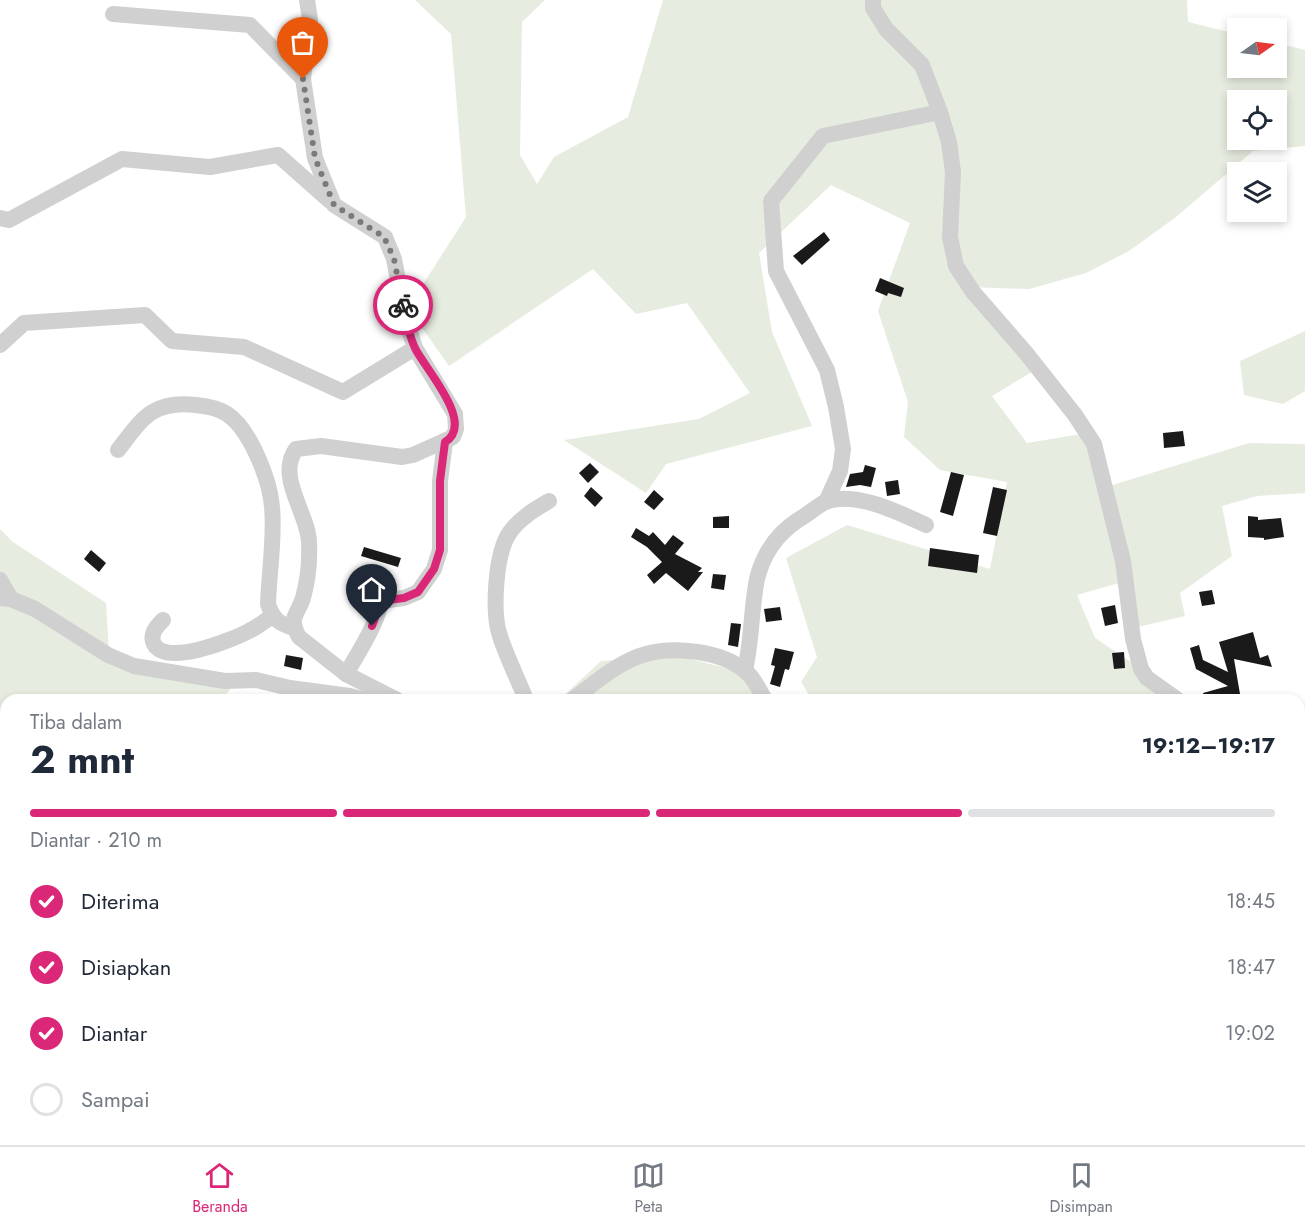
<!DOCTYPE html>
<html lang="id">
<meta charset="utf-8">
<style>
body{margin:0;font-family:Jost,sans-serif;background:#f2f2f3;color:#1f2937;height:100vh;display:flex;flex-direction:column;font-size:22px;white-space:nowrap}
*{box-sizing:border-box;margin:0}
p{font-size:20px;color:#747a83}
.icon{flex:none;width:33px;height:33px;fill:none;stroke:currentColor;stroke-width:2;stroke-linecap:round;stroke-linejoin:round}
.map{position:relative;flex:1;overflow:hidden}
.sheet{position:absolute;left:0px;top:694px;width:1305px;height:452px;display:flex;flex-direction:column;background:#fff;border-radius:18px 18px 0 0;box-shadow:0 3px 9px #0003}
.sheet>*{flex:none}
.needle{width:39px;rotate:76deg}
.fabs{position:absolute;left:1227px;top:18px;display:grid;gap:12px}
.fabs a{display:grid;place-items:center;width:60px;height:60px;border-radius:0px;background:#fff;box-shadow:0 3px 9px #0003;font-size:30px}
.pin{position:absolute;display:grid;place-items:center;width:51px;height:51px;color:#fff;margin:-62px -26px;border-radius:50% 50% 50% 0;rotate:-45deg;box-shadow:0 0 6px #0007}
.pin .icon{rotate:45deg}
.courier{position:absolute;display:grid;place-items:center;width:60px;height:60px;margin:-30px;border:4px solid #db2777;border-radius:50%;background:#fff;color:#222;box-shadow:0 2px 8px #0007}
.overview em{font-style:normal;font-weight:700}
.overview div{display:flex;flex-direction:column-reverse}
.overview{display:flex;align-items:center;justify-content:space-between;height:102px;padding:0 30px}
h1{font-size:39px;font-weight:700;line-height:45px}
.bar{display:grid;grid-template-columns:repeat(4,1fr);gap:9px 6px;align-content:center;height:72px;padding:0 30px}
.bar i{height:8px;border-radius:4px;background:#e0e1e3}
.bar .active{background:#db2777}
.bar p{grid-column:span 4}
ol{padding:0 30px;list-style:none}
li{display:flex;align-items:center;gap:18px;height:66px}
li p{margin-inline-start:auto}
li .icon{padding:6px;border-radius:50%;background:#db2777;color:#fff;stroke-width:4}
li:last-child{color:#747a83}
li i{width:33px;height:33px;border:3px solid #e0e1e3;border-radius:50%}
.dock{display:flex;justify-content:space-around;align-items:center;height:84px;border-top:2px solid #e0e1e3;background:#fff;font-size:16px;color:#747a83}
.dock a{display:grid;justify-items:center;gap:3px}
.dock .active{color:#db2777}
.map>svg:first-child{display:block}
.green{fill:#e6ecdf;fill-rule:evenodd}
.water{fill:#cfe2ee}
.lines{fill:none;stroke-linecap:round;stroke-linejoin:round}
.stream{stroke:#cfe2ee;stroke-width:4}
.building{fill:#1a1a1a}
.minor{stroke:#d0d0d0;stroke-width:16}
.done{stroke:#7a7a7a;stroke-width:6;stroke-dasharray:0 10.8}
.route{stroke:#db2777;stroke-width:8}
</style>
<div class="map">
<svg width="1305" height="1145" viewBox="0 0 1305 1145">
<rect width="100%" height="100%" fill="#fff"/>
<g class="green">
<path d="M 415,0 L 545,0 L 522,22 L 520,155 L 537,184 L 554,157 L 628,117 L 663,0 L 1187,0 L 1188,22 L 1237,34 L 1238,68 L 1276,68 L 1277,43 L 1305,50 L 1305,146 L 1253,151 L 1176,217 L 1129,251 L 1086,273 L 1029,289 L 969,287 L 1040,367 L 992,396 L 1027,443 L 1087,433 L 1106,487 L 1249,443 L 1305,444 L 1305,493 L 1257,496 L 1222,506 L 1232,556 L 1180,593 L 1185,616 L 1133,628 L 1119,583 L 1077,595 L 1095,638 L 1188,700 L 812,700 L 801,682 L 817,657 L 786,558 L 847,525 L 990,569 L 1007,482 L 940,470 L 904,437 L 908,402 L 878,311 L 910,223 L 831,185 L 759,253 L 772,332 L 812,426 L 666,464 L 646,493 L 564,440 L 699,419 L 750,393 L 687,303 L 636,314 L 593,269 L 449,366 L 408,308 L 466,217 L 451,34 ZM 1238,100 L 1276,100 L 1276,140 L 1238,140 Z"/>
<polygon points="1305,331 1305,391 1283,404 1244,395 1240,361"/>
<polygon points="0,529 13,542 106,603 109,653 231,688 222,700 6,700 6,1003 0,1004"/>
<polygon points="679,656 745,673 758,700 559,700 601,661"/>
<polygon points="1305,1030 1305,1145 1086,1145 1098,1140 1299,1140 1299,1033 1303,1034"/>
<polygon points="162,1140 863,1140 867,1145 163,1145"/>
</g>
<polygon class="water" points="863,1140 952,1140 958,1145 867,1145"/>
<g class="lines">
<g class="stream">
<polyline points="846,1140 850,1145"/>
<polyline points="83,1145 85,1140"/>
</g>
</g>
<g class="building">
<polygon points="824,232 830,240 802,265 793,256"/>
<polygon points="880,278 904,288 901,297 888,293 887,296 875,291"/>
<polygon points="1183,431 1185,446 1164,448 1163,433"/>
<polygon points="590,463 599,472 588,483 579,473"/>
<polygon points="865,465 876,468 871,487 860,485 846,487 850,474 863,472"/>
<polygon points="951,472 964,475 953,516 940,512"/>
<polygon points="898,480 900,494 887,496 885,482"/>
<polygon points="591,487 603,498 595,507 584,496"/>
<polygon points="993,487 1007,490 997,536 983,533"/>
<polygon points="654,490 664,499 654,510 644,502"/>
<polygon points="729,516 729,528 713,528 713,517"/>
<polygon points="1248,516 1258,517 1258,520 1281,518 1284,537 1264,540 1264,538 1248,537"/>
<polygon points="636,528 649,536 653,532 665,545 673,535 684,543 675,554 702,568 698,572 703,572 688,591 666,573 654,584 647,575 662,562 647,547 631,537"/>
<polygon points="364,547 401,558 398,567 361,556"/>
<polygon points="930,548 979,555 977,573 928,566"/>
<polygon points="91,550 106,563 99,572 84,559"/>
<polygon points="713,574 726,575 724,590 711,588"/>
<polygon points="1212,590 1215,604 1202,606 1199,592"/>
<polygon points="1115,605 1118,623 1105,626 1101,608"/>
<polygon points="780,607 782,620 766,622 764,609"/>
<polygon points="731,623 741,624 738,647 728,645"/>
<polygon points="1253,632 1260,658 1268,655 1272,667 1234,659 1240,694 1225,696 1227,700 1214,700 1213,697 1204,698 1203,693 1228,686 1196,669 1190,648 1199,645 1203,660 1228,672 1219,642"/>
<polygon points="775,648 794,652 789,670 785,669 780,687 770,684 775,666 771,665"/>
<polygon points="1124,652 1125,668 1114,669 1112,653"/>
<polygon points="286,655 303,658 301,670 284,666"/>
</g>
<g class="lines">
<g class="minor">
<polyline points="873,0 873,8 886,29 922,65 940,112 949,142 953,172 950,237 956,266 973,292 1026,353 1075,415 1094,444 1123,561 1133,639 1141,669 1147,678 1178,700"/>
<path d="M 113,14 L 250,25 L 303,79 L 315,158 L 334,205 L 385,237 L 394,259 L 405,317 L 415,348 L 455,414 L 456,429 L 453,437 L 413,455 L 402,457 L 321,446 L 296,449 C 276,477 308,513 309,542 C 310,561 308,580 303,598 C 301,605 296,612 294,619 C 293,626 296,631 299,637 L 346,674 L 397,700"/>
<polyline points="303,79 310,19 307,0"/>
<polyline points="0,218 9,220 122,159 210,167 278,155 330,201"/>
<polyline points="0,345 24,323 145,315 172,341 244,347 343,392 415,348"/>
<path d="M 118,450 C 142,419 152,400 196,405 C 206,406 218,408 227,414 C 250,429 270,480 272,507 C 275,538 269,572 268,604 C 273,619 279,624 294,628"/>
<polyline points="826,502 840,471 843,449 836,407 827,370 776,271 771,201 823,136 940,112"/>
<polyline points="0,580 11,599"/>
<polyline points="0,598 11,599 35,609 108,655 134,666 225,681 256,680 290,688 350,696 363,700"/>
<polyline points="381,601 404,598 418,592 434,569 440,550 440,481 445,442"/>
<path d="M 163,620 C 157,626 149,634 154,644 C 166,667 232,640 249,631 C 257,627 265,621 272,616"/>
<path d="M 745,670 C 752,640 751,609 757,579 C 763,554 777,534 798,520 C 807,515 816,507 825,502 C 854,490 900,513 926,525"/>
<path d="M 346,674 C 356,656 386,612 380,592 C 378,586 373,580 370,575"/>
<path d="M 526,700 C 518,679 507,658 500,636 C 492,613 495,553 510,532 C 520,518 534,510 549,501"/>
<path d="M 572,700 C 594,684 619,661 646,654 C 674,646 721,651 744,670 C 753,676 760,691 765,700"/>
<polyline points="1299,815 1305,809"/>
<polyline points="0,837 6,834"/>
<polyline points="1299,871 1305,869"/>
<polyline points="1299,993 1305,993"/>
<polyline points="975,1140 976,1145"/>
<polyline points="1243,1140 1244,1145"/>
<polyline points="29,1145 30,1140"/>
</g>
</g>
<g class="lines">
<polyline class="done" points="303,79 315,158 334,205 384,237 394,259 403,305"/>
<path class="route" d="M 372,626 L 381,601 L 404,598 L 418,592 L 434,569 L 440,550 L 440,481 L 445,442 C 475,424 428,372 416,350 C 409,337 406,319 403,305"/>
</g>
</svg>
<div class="fabs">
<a><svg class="needle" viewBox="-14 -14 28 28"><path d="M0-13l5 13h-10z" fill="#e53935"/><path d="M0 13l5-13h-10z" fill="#747a83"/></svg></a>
<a><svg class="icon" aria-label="locate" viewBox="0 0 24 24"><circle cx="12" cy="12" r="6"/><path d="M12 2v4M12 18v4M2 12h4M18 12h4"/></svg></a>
<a><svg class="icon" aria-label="layers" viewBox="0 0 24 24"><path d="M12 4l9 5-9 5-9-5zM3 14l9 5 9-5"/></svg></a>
</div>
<div class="pin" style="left:303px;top:79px;background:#ea580c"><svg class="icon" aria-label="bag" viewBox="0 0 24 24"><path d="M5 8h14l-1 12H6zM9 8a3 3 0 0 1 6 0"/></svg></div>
<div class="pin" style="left:372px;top:626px;background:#1f2937"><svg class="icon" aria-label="home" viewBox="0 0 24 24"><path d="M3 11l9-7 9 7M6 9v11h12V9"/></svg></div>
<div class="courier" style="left:403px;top:305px"><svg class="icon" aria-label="bike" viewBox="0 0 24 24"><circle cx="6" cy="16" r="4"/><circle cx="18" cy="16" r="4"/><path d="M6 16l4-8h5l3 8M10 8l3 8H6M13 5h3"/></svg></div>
<section class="sheet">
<div class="overview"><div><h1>2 mnt</h1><p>Tiba dalam</p></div><em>19:12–19:17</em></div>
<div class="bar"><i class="active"></i><i class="active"></i><i class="active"></i><i></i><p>Diantar · 210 m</p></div>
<ol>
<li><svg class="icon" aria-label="check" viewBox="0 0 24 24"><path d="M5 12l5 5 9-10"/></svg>Diterima<p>18:45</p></li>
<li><svg class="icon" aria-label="check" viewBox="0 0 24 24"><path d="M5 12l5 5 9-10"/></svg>Disiapkan<p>18:47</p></li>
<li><svg class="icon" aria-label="check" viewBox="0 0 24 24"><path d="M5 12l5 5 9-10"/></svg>Diantar<p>19:02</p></li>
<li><i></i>Sampai</li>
</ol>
</section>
</div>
<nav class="dock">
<a class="active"><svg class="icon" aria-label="home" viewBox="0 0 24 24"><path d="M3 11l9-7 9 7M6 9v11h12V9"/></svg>Beranda</a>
<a><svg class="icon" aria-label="map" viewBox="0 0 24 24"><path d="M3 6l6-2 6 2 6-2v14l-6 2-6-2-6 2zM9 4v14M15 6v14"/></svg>Peta</a>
<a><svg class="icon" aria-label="saved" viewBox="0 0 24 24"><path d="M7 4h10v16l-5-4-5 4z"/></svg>Disimpan</a>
</nav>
